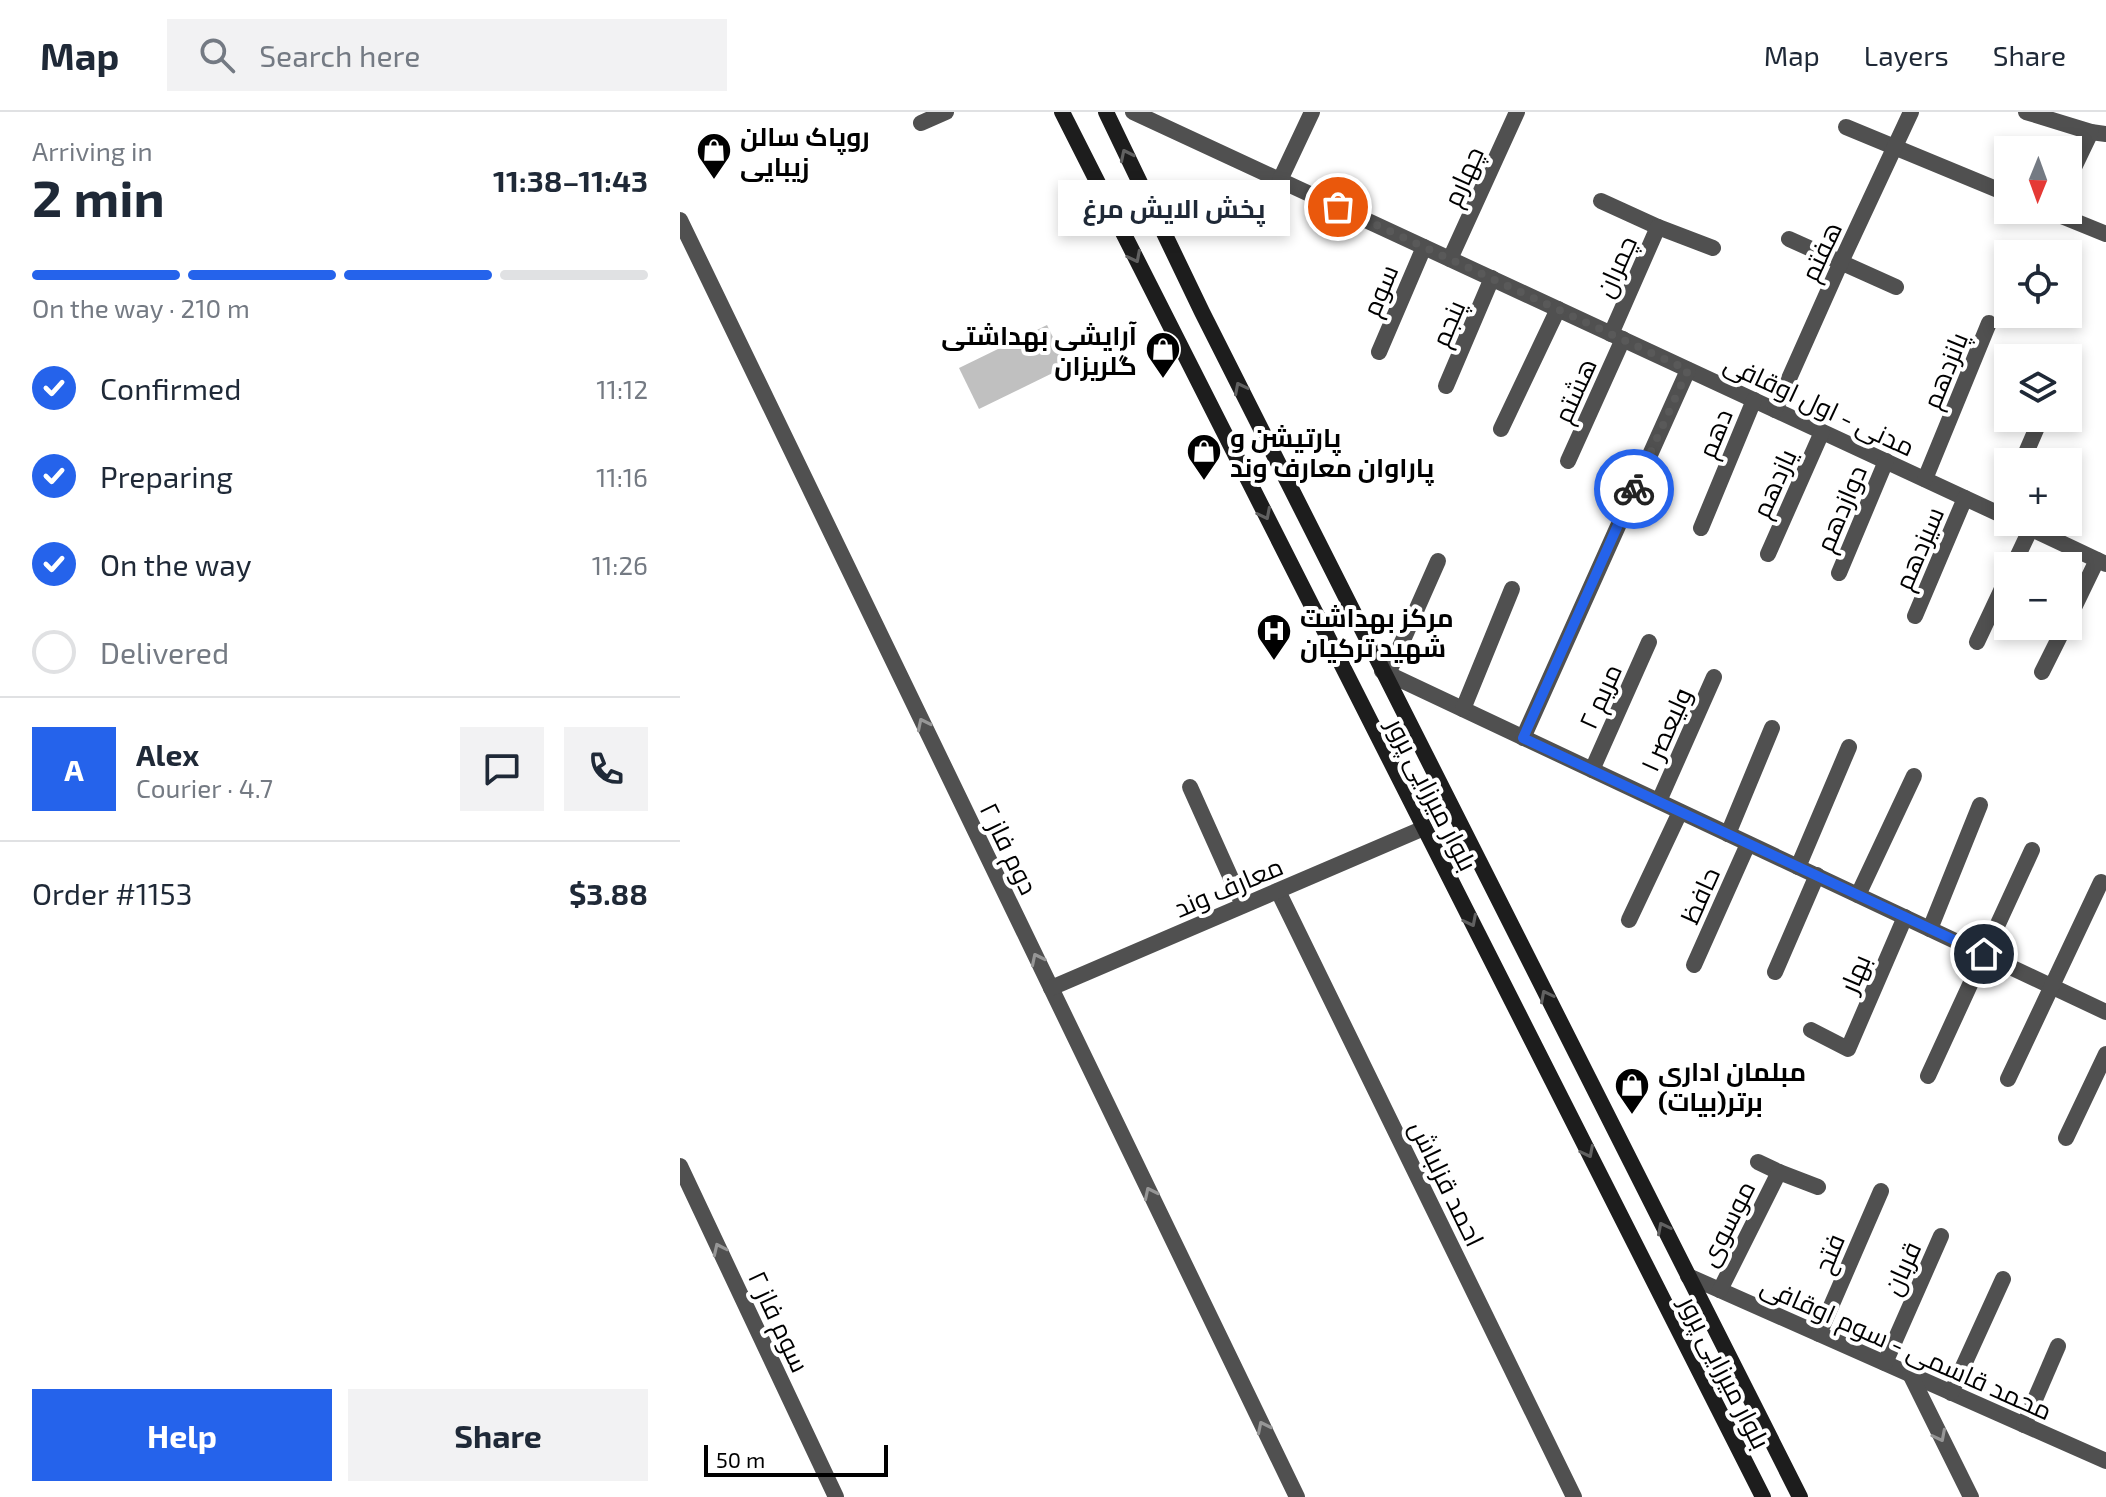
<!DOCTYPE html>
<meta charset="utf-8">
<style>
body{margin:0;font-family:"Exo 2",Cairo,sans-serif;background:#f2f2f3;color:#1f2937;height:100vh;display:flex;flex-direction:column;font-size:30px;white-space:nowrap}
*{box-sizing:border-box;margin:0}
p{font-size:26px;color:#747a83}
.icon{flex:none;width:44px;height:44px;fill:none;stroke:currentColor;stroke-width:2;stroke-linecap:round;stroke-linejoin:round}
.map{position:relative;flex:1;overflow:hidden}
.sheet{display:flex;flex-direction:column;background:#fff;width:680px}
.sheet>*{flex:none}
.needle{width:52px;rotate:181deg}
.buttons{position:absolute;left:1314px;top:24px;display:grid;gap:16px}
.buttons a{display:grid;place-items:center;width:88px;height:88px;border-radius:0px;background:#fff;box-shadow:0 4px 12px #0003;font-size:40px}
.scale{position:absolute;left:24px;bottom:20px;width:184px;box-sizing:border-box;padding-left:8px;border:4px solid #000;border-top:0;font-size:22px;line-height:28px;white-space:nowrap;color:#000;-webkit-text-stroke:6px #fff;paint-order:stroke}
.pin{position:absolute;display:grid;place-items:center;width:68px;height:68px;color:#fff;margin:-34px;border:4px solid #fff;border-radius:50%;box-shadow:0 2px 8px #0007}
.courier{position:absolute;display:grid;place-items:center;width:80px;height:80px;margin:-40px;border:6px solid #2563eb;border-radius:50%;background:#fff;color:#222;box-shadow:0 2px 10px #0007}
.bubble{position:absolute;height:56px;border-radius:0px;background:#fff;box-shadow:0 4px 12px #0003;font-size:26px;font-weight:700;line-height:56px;text-align:center}
.overview em{font-style:normal;font-weight:700}
.overview div{display:flex;flex-direction:column-reverse}
.overview{display:flex;align-items:center;justify-content:space-between;height:136px;padding:0 32px}
h1{font-size:52px;font-weight:700;line-height:60px}
.bar{display:grid;grid-template-columns:repeat(4,1fr);gap:12px 8px;align-content:center;height:96px;padding:0 32px}
.bar i{height:10px;border-radius:6px;background:#e0e1e3}
.bar .selected{background:#2563eb}
.bar p{grid-column:span 4}
.line{display:flex;align-items:center;gap:20px;padding:0 32px;border-top:2px solid #e0e1e3}
.line div{flex:1}
.round{display:grid;place-items:center;flex:none;width:84px;height:84px;border-radius:0px;background:#f2f2f3}
ol{padding:0 32px;list-style:none}
li{display:flex;align-items:center;gap:24px;height:88px}
li p{margin-inline-start:auto}
li .icon{padding:8px;border-radius:50%;background:#2563eb;color:#fff;stroke-width:4}
li:last-child{color:#747a83}
li i{width:44px;height:44px;border:4px solid #e0e1e3;border-radius:50%}
.button{display:flex;gap:16px;margin-top:auto;padding:16px 32px}
.button a{flex:1;height:92px;border-radius:0px;background:#2563eb;color:#fff;font-size:32px;font-weight:700;line-height:92px;text-align:center}
.button a+a{background:#f2f2f3;color:#1f2937}
header{display:flex;align-items:center;gap:48px;box-sizing:border-box;height:112px;padding:0 40px;background:#fff;border-bottom:2px solid #e0e1e3}
header strong{font-size:38px}
nav{display:flex;gap:44px;margin-inline-start:auto;font-size:28px}
.search{width:560px;height:72px;background:#f2f2f3;display:flex;align-items:center;gap:20px;box-sizing:border-box;padding:0 28px;border-radius:0px;color:#747a83;font-size:30px}
main{display:flex;flex:1;min-height:0}
.map>svg:first-child{display:block}
.building{fill:#c0c0c0}
.lines{fill:none;stroke-linecap:round;stroke-linejoin:round}
.minor{stroke:#505050;stroke-width:16}
.secondary{stroke:#1d1d1d;stroke-width:16}
.oneway{stroke:#616161}
.oneway2{stroke:#969696}
.done{stroke:#595959;stroke-width:8;stroke-dasharray:0 14.4}
.route{stroke:#2563eb;stroke-width:10}
.labels{text-anchor:middle;dominant-baseline:central;stroke-width:8;stroke-linejoin:round;paint-order:stroke}
.poi-label{font-size:26px;font-weight:bold;fill:#000;stroke:#fff;text-anchor:start}
.street-label{font-size:26px;fill:#000;stroke:#fff}
</style>
<header>
<strong>Map</strong>
<div class="search"><svg class="icon" aria-label="search" viewBox="0 0 24 24"><circle cx="10" cy="10" r="6"/><path d="M15 15l6 6"/></svg>Search here</div>
<nav><a>Map</a><a>Layers</a><a>Share</a></nav>
</header>
<main>
<section class="sheet">
<div class="overview"><div><h1>2 min</h1><p>Arriving in</p></div><em>11:38–11:43</em></div>
<div class="bar"><i class="selected"></i><i class="selected"></i><i class="selected"></i><i></i><p>On the way · 210 m</p></div>
<ol>
<li><svg class="icon" aria-label="check" viewBox="0 0 24 24"><path d="M5 12l5 5 9-10"/></svg>Confirmed<p>11:12</p></li>
<li><svg class="icon" aria-label="check" viewBox="0 0 24 24"><path d="M5 12l5 5 9-10"/></svg>Preparing<p>11:16</p></li>
<li><svg class="icon" aria-label="check" viewBox="0 0 24 24"><path d="M5 12l5 5 9-10"/></svg>On the way<p>11:26</p></li>
<li><i></i>Delivered</li>
</ol>
<div class="line" style="height:144px"><b class="round" style="background:#2563eb;color:#fff">A</b><div><b>Alex</b><p>Courier · 4.7</p></div><a class="round"><svg class="icon" aria-label="chat" viewBox="0 0 24 24"><path d="M4 5h16v11H9l-5 4z"/></svg></a><a class="round"><svg class="icon" aria-label="phone" viewBox="0 0 24 24"><path d="M5 4h4l2 5-3 2q2 4 5 5l2-3 5 2v4C11 20 4 13 5 4z"/></svg></a></div>
<div class="line" style="height:104px"><div>Order #1153</div><b>$3.88</b></div>
<div class="button"><a>Help</a><a>Share</a></div>
</section>
<div class="map">
<svg width="1426" height="1385" viewBox="0 0 1426 1385">
<rect width="100%" height="100%" fill="#fff"/>
<polygon class="building" points="367,213 387,254 299,297 279,256"/>
<g class="lines">
<g class="minor">
<polyline points="453,0 1328,406"/>
<polyline points="1346,0 1411,20 1426,22"/>
<polyline points="241,11 266,0"/>
<polyline points="1166,15 1328,82"/>
<polyline points="600,68 632,0"/>
<polyline points="1388,68 1411,20"/>
<polyline points="921,89 978,115"/>
<polyline points="1367,98 1426,122"/>
<polyline points="0,108 617,1385"/>
<polyline points="1109,127 1216,175"/>
<polyline points="770,147 837,0"/>
<polyline points="931,222 978,115 1033,136"/>
<polyline points="699,240 744,135"/>
<polyline points="766,274 812,166"/>
<polyline points="1095,298 1161,150 1231,0"/>
<polyline points="821,317 878,197"/>
<polyline points="888,349 943,227"/>
<polyline points="1342,350 1361,306"/>
<polyline points="1245,367 1309,211"/>
<polyline points="1320,402 1328,382"/>
<polyline points="1337,410 1426,452"/>
<polyline points="1021,416 1074,288"/>
<polyline points="1088,442 1142,320"/>
<polyline points="1333,454 1351,416"/>
<polyline points="1159,461 1206,349"/>
<polyline points="1235,504 1285,386"/>
<polyline points="1388,508 1417,448"/>
<polyline points="1297,530 1328,464"/>
<polyline points="702,559 1426,900"/>
<polyline points="1362,560 1385,514"/>
<polyline points="708,562 758,449"/>
<polyline points="783,597 832,477"/>
<polyline points="843,626 1008,258"/>
<polyline points="912,658 969,530"/>
<polyline points="510,675 563,793"/>
<polyline points="979,689 1034,565"/>
<polyline points="1048,722 1092,616"/>
<polyline points="1118,755 1169,635"/>
<polyline points="598,779 894,1385"/>
<polyline points="1178,783 1234,664"/>
<polyline points="949,808 1000,700"/>
<polyline points="1250,817 1300,693"/>
<polyline points="1014,853 1068,732"/>
<polyline points="1095,860 1137,763"/>
<polyline points="371,876 744,716"/>
<polyline points="1131,918 1168,937 1225,805"/>
<polyline points="1248,964 1352,738"/>
<polyline points="1328,967 1421,770"/>
<polyline points="1386,1026 1426,942"/>
<polyline points="1078,1050 1099,1060"/>
<polyline points="0,1054 156,1385"/>
<polyline points="1008,1164 1426,1349"/>
<polyline points="1040,1178 1099,1060 1138,1075"/>
<polyline points="1139,1222 1201,1079"/>
<polyline points="1205,1251 1261,1124"/>
<polyline points="1230,1262 1291,1385"/>
<polyline points="1271,1281 1323,1167"/>
<polyline points="1344,1313 1378,1234"/>
</g>
<g class="secondary">
<polyline points="382,0 1083,1385"/>
<polyline points="426,0 522,200 1120,1385"/>
</g>
</g>
<defs><path id="oneway-chevron" d="M-2-3.5L2.5 0L-2 3.5" fill="none" stroke-width="1.6" stroke-linecap="round" stroke-linejoin="round" transform="scale(2)"/></defs>
<g class="oneway">
<use href="#oneway-chevron" transform="translate(446 43) rotate(-116)"/>
<use href="#oneway-chevron" transform="translate(455 145) rotate(63)"/>
<use href="#oneway-chevron" transform="translate(560 276) rotate(-117)"/>
<use href="#oneway-chevron" transform="translate(585 402) rotate(63)"/>
<use href="#oneway-chevron" transform="translate(791 809) rotate(63)"/>
<use href="#oneway-chevron" transform="translate(866 884) rotate(-117)"/>
<use href="#oneway-chevron" transform="translate(908 1040) rotate(63)"/>
<use href="#oneway-chevron" transform="translate(983 1116) rotate(-117)"/>
</g>
<g class="oneway2">
<use href="#oneway-chevron" transform="translate(243 612) rotate(-116)"/>
<use href="#oneway-chevron" transform="translate(357 847) rotate(-116)"/>
<use href="#oneway-chevron" transform="translate(470 1081) rotate(-116)"/>
<use href="#oneway-chevron" transform="translate(39 1137) rotate(-115)"/>
<use href="#oneway-chevron" transform="translate(583 1315) rotate(-116)"/>
<use href="#oneway-chevron" transform="translate(1260 1324) rotate(63)"/>
</g>
<g class="lines">
<polyline class="done" points="658,95 1008,258 954,377"/>
<polyline class="route" points="954,377 843,626 1304,842"/>
</g>
<defs>
<g id="shop-pin" transform="scale(1.8)"><path d="M0 17L-7.5 6A9.5 9.5 0 1 1 7.5 6Z" fill="#000" stroke="#fff"/><path d="M-5-2.5h2.3a2.7 3.5 0 0 1 5.4 0H5L5.5 6h-11ZM-1.5-2.5h3a1.5 2.3 0 0 0-3 0Z" fill="#fff"/></g>
<g id="hospital-pin" transform="scale(1.8)"><path d="M0 17L-7.5 6A9.5 9.5 0 1 1 7.5 6Z" fill="#000" stroke="#fff"/><path d="M-5-5h3v3.5h4V-5h3V5h-3V1.5h-4V5h-3Z" fill="#fff"/></g>
</defs>
<g fill-rule="evenodd">
<use href="#shop-pin" x="34" y="38"/>
<use href="#shop-pin" x="483" y="237"/>
<use href="#shop-pin" x="524" y="339"/>
<use href="#hospital-pin" x="594" y="519"/>
<use href="#shop-pin" x="952" y="973"/>
</g>
<g class="labels">
<g class="poi-label">
<text x="60" y="23">روپاک سالن<tspan x="60" dy="30">زیبایی</tspan></text>
<text x="457" y="222" text-anchor="end">آرایشی بهداشتی<tspan x="457" dy="30">گلریزان</tspan></text>
<text x="550" y="324">پارتیشن و<tspan x="550" dy="30">پاراوان معارف وند</tspan></text>
<text x="620" y="504">مرکز بهداشت<tspan x="620" dy="30">شهید ترکیان</tspan></text>
<text x="978" y="958">مبلمان اداری<tspan x="978" dy="30">برتر(بیات)</tspan></text>
</g>
<g class="street-label">
<text transform="translate(782 64) rotate(-66)">چهارم</text>
<text transform="translate(1140 139) rotate(-65)">هفتم</text>
<text transform="translate(935 154) rotate(-66)">چمران</text>
<text transform="translate(699 178) rotate(-67)">سوم</text>
<text transform="translate(767 211) rotate(-67)">پنجم</text>
<text transform="translate(1264 258) rotate(-68)">پانزدهم</text>
<text transform="translate(894 278) rotate(-66)">هشتم</text>
<text transform="translate(1140 292) rotate(25)">مدنی - اول اوقافی</text>
<text transform="translate(1034 321) rotate(-68)">دهم</text>
<text transform="translate(1093 371) rotate(-66)">یازدهم</text>
<text transform="translate(1160 396) rotate(-67)">دوازدهم</text>
<text transform="translate(1238 436) rotate(-67)">سیزدهم</text>
<text transform="translate(919 584) rotate(-66)">مریم ۲</text>
<text transform="translate(985 617) rotate(-66)">ولیعصر ۱</text>
<text transform="translate(753 682) rotate(63)">بلوار میرزایی پرور</text>
<text transform="translate(330 736) rotate(64)">دوم فاز ۲</text>
<text transform="translate(548 774) rotate(-23)">معارف وند</text>
<text transform="translate(1019 783) rotate(-66)">حافظ</text>
<text transform="translate(1174 861) rotate(-67)">بهار</text>
<text transform="translate(768 1071) rotate(64)">احمد قزلباش</text>
<text transform="translate(1046 1111) rotate(-63)">موسوی</text>
<text transform="translate(1148 1141) rotate(-67)">فتح</text>
<text transform="translate(1221 1156) rotate(-66)">قربان</text>
<text transform="translate(100 1209) rotate(65)">سوم فاز ۲</text>
<text transform="translate(1227 1235) rotate(24)">محمد قاسمی - سوم اوقافی</text>
<text transform="translate(1046 1260) rotate(63)">بلوار میرزایی پرور</text>
</g>
</g>
</svg>
<div class="buttons">
<a><svg class="needle" viewBox="-14 -14 28 28"><path d="M0-13l5 13h-10z" fill="#e53935"/><path d="M0 13l5-13h-10z" fill="#747a83"/></svg></a>
<a><svg class="icon" aria-label="locate" viewBox="0 0 24 24"><circle cx="12" cy="12" r="6"/><path d="M12 2v4M12 18v4M2 12h4M18 12h4"/></svg></a>
<a><svg class="icon" aria-label="layers" viewBox="0 0 24 24"><path d="M12 4l9 5-9 5-9-5zM3 14l9 5 9-5"/></svg></a>
<a>+</a>
<a>−</a>
</div>
<div class="scale">50 m</div>
<div class="pin" style="left:658px;top:95px;background:#ea580c"><svg class="icon" aria-label="bag" viewBox="0 0 24 24"><path d="M5 8h14l-1 12H6zM9 8a3 3 0 0 1 6 0"/></svg></div>
<div class="pin" style="left:1304px;top:842px;background:#1f2937"><svg class="icon" aria-label="home" viewBox="0 0 24 24"><path d="M3 11l9-7 9 7M6 9v11h12V9"/></svg></div>
<div class="courier" style="left:954px;top:377px"><svg class="icon" aria-label="bike" viewBox="0 0 24 24"><circle cx="6" cy="16" r="4"/><circle cx="18" cy="16" r="4"/><path d="M6 16l4-8h5l3 8M10 8l3 8H6M13 5h3"/></svg></div>
<div class="bubble" style="left:378px;top:68px;width:232px">پخش الایش مرغ</div>
</div>
</main>
